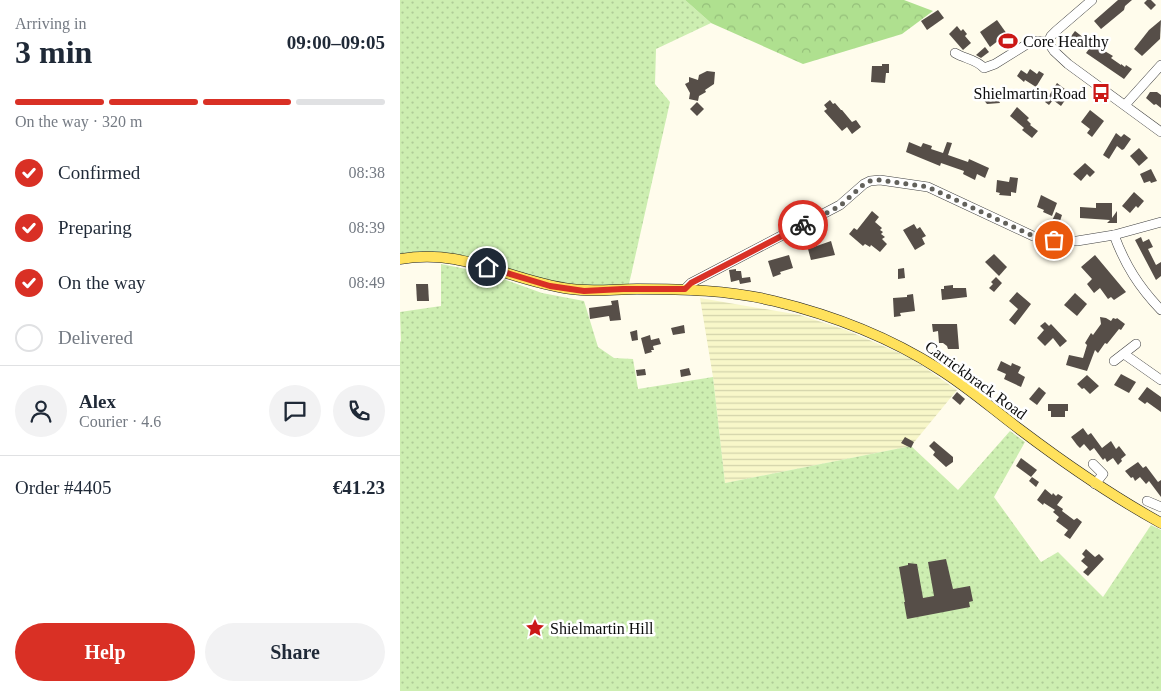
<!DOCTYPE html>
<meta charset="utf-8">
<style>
body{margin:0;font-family:Georgia,serif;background:#f2f2f3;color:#1f2937;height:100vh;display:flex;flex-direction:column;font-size:19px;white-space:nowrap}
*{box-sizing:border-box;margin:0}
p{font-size:16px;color:#747a83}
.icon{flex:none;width:28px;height:28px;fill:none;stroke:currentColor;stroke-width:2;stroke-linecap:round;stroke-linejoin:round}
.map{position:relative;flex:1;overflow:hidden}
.sheet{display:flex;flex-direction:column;background:#fff;width:400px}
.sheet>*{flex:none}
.pin{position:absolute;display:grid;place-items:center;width:42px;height:42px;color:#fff;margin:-21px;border:2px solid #fff;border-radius:50%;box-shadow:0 1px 5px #0007}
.courier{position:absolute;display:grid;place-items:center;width:50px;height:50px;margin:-25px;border:4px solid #d93025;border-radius:50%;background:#fff;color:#222;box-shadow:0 1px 6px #0007}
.headline em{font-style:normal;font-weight:600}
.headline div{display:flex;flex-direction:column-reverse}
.headline{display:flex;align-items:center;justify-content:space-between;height:85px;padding:0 15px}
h1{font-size:32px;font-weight:600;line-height:38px}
.bar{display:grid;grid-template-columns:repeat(4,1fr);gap:8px 5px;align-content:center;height:60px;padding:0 15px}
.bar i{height:6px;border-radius:4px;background:#e0e1e3}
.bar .active{background:#d93025}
.bar p{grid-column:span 4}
.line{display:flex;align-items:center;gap:12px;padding:0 15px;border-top:1px solid #e0e1e3}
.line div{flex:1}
.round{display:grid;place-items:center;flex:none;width:52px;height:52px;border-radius:26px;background:#f2f2f3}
ol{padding:0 15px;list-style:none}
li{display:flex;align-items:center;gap:15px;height:55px}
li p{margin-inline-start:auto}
li .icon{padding:5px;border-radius:50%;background:#d93025;color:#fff;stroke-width:4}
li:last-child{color:#747a83}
li i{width:28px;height:28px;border:2px solid #e0e1e3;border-radius:50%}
.primary-button{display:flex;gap:10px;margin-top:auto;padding:10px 15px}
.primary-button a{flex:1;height:58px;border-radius:30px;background:#d93025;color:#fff;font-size:20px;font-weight:600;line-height:58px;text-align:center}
.primary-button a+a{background:#f2f2f3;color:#1f2937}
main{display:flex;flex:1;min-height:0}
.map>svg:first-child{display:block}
.farmland{fill:url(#farmland-rules)}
.grass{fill:url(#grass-dots)}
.forest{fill:url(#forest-crowns)}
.building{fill:#564e48}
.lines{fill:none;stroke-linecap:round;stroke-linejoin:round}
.minor-casing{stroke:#404040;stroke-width:10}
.major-casing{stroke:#1e1e1e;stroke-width:11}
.minor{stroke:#fff;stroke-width:9}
.major{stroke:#ffe15c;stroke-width:10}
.done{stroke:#62615b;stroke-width:5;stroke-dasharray:0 9}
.route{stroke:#d93025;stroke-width:6}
.labels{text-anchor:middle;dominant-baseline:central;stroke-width:5;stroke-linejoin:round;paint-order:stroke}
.poi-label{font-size:16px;fill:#0d0d0d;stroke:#fff;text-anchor:start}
.street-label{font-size:16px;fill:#0d0d0d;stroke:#fff}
</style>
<main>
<section class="sheet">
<div class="headline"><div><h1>3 min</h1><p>Arriving in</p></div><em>09:00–09:05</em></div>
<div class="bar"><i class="active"></i><i class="active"></i><i class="active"></i><i></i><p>On the way · 320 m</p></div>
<ol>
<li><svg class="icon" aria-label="check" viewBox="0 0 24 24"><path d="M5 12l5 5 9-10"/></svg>Confirmed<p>08:38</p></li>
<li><svg class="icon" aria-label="check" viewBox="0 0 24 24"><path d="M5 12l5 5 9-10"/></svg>Preparing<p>08:39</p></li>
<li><svg class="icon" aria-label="check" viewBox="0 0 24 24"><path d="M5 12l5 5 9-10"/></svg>On the way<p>08:49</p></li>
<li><i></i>Delivered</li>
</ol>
<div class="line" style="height:90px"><a class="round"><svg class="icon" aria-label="person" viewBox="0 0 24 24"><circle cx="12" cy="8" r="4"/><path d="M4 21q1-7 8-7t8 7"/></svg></a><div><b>Alex</b><p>Courier · 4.6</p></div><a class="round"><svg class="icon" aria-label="chat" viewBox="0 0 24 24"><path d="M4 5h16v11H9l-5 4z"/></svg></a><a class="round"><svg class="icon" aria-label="phone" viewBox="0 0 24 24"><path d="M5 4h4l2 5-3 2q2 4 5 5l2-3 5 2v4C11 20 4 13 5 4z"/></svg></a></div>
<div class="line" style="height:65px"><div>Order #4405</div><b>€41.23</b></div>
<div class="primary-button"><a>Help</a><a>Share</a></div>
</section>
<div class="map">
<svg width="761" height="691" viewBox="0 0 761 691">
<defs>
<pattern id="farmland-rules" width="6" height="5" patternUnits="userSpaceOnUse" patternTransform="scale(1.25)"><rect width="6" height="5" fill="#f8f7c9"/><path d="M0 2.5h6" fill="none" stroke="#d3d3ab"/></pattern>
<pattern id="grass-dots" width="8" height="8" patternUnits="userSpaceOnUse" patternTransform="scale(1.25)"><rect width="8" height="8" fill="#cdeeb1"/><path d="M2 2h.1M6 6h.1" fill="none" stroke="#afcb97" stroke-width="1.8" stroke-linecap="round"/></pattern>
<pattern id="forest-crowns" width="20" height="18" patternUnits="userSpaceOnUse" patternTransform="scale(1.25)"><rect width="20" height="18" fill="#afe08f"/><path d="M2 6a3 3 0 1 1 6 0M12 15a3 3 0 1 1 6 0" fill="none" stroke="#95bf7a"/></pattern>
</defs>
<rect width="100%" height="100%" fill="#fffcec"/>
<polygon class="farmland" points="300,298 400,315 446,330 511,358 557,390 511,446 325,483 313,377"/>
<g class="grass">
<polygon points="0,0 285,0 311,23 256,49 255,84 270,102 229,284 188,289 146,280 90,263 0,255"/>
<polygon points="41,264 86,273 142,293 184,301 198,347 214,358 233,359 238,389 313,377 325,483 511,446 558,490 610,431 625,442 594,497 641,562 658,552 703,597 751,525 761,530 761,691 0,691 0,342 1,341 0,312 41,306"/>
</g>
<polygon class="forest" points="285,0 504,0 533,11 502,34 403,64 311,23"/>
<g class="building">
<polygon points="718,0 732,0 725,6 724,10 701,29 694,21"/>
<polygon points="747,0 751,0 756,5 751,10 744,3"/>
<polygon points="538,10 544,18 527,30 521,21"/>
<polygon points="597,20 607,34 590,47 580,32"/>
<polygon points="761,20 760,39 742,56 734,49 749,30"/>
<polygon points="557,26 561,31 563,29 567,34 565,36 571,43 563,50 549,34"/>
<polygon points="675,31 684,38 686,35 695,41 693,44 713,56 711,58 721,65 721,64 725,67 726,65 732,69 724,79 686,53 689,49 680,43 678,45 669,39"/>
<polygon points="585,47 589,52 581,58 576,55"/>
<polygon points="482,64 489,64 489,73 486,73 485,83 471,82 472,66 482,66"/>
<polygon points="630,69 637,74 639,71 644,74 636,87 625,80 624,82 617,76 621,70 627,74"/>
<polygon points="307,71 315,72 314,84 305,90 306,92 299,96 298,101 289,99 290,93 285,84 289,82 289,77 298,80 299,75"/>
<polygon points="657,83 670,93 661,106 653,100 649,105 645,102"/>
<polygon points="583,87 594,97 598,93 603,97 599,101 600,103 587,104 578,93"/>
<polygon points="750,92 757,92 761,95 761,108 756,104 754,105 746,98"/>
<polygon points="430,100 433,104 435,103 441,110 442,110 452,122 456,120 461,127 452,134 447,127 442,131 424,111 427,109 424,105"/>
<polygon points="297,102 304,109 297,116 290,109"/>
<polygon points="617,107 629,118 627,120 631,124 630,125 638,131 632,138 622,130 624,128 610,116"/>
<polygon points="690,110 704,121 692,137 687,133 690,129 681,122"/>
<polygon points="716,133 721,137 724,134 731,139 724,149 722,150 717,146 709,159 703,155"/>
<polygon points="509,142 521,147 523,143 532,146 531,149 543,153 547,142 552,143 548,155 568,162 569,159 589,168 585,178 577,174 575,180 563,174 564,171 541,163 540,166 506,152"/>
<polygon points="739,148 748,158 739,166 730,156"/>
<polygon points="685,163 695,172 690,177 687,174 681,181 673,174"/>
<polygon points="751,169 757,181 751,183 750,181 744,183 740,174"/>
<polygon points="610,177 618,178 616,193 611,192 611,196 599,195 600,193 596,192 597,180 609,182"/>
<polygon points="734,192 744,201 738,208 736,206 730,213 722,206"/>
<polygon points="641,195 657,203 652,216 643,212 644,210 637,207"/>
<polygon points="696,203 712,203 712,218 717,211 717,223 707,223 710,220 680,218 680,207 696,208"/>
<polygon points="472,211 479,217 475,222 482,228 480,230 483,232 481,234 485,237 482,239 487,244 480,252 471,245 470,247 465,244 463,246 449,234 454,228 457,230"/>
<polygon points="656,212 662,215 659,224 652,221"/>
<polygon points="514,224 517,229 520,227 526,236 522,238 525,244 515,250 503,230"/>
<polygon points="741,237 743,242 749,239 753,247 748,249 756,265 761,262 761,276 756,280 735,240"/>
<polygon points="431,241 435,255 411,260 408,249"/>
<polygon points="594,254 607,267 599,276 585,262"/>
<polygon points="389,255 393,268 380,272 381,274 373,277 368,261"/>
<polygon points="695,255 726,292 714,300 711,297 708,299 700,288 694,293 687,284 692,279 681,267"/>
<polygon points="504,268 505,278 498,279 498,269"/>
<polygon points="336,269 336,271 341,271 342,278 350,277 351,282 340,284 339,280 331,282 329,270"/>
<polygon points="596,277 602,283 594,292 589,288 593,284 591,282"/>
<polygon points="16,284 28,284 29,301 17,301"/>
<polygon points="553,285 553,288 566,288 567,297 542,300 541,289 544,289 544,286"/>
<polygon points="617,292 631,304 615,325 609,320 618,309 609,301"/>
<polygon points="675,293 687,304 677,316 664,305"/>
<polygon points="513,294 515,311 500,313 501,316 494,317 493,298 507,297 507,295"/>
<polygon points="218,300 221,320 210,321 209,316 190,319 189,308 212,305 211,301"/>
<polygon points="700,317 706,318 711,321 713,318 716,319 717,318 725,324 721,330 719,329 707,344 705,343 698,353 695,350 687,371 666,365 669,355 683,358 687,345 685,343 691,333 693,335 701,324"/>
<polygon points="645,322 649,326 651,324 667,341 660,347 653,338 645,346 637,338 644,330 640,326"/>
<polygon points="532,324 557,324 559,349 548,349 547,346 543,343 539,343 538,331 533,332"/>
<polygon points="284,325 285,333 273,335 271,328"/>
<polygon points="237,330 238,340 232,341 230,332"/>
<polygon points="250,335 251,340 259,338 261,344 253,346 254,350 251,350 252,352 245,354 241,338"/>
<polygon points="601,361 611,366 612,363 621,367 618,373 625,377 621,387 604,379 606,374 597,370"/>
<polygon points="289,368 291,375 281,377 280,370"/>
<polygon points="245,369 246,375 237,376 236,370"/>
<polygon points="721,374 736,382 729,393 714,385"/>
<polygon points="687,375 699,386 690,394 684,388 682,389 677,384"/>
<polygon points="639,387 646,393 637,405 629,399"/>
<polygon points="747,387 761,397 761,412 747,402 745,404 738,399"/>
<polygon points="557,392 565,399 560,405 552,398"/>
<polygon points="648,404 668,404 668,411 665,411 665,417 651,417 651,411 648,411"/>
<polygon points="683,428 688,435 691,433 702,448 711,441 716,449 719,446 726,455 721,459 722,461 718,465 713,458 707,462 705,458 703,460 694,448 690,451 684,444 680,448 677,445 671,437"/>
<polygon points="505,437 514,442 511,448 501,443"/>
<polygon points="534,441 553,457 553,462 546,467 533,455 535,452 529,446"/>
<polygon points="621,458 637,470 631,477 616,466"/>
<polygon points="738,462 743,468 746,466 758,482 761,480 761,497 749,481 746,484 740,477 735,481 733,477 731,478 725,471"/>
<polygon points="632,477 639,482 636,487 629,481"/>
<polygon points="645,489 652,495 653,493 656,496 658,494 663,497 657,505 663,509 662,511 674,520 677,518 682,522 670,539 664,535 668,530 656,521 659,517 653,512 655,510 644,503 643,505 637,500"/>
<polygon points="686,549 695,557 699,554 704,559 688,576 683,572 688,567 681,561 685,557 682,554"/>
<polygon points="546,559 553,589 570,586 573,601 569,602 570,607 507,619 504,602 505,602 499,567 508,565 508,563 517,564 523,598 534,596 528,562"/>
</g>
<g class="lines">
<g class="minor-casing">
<g id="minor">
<polyline points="692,0 656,31 651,36 648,42 654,51 668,64 761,132"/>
<path d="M 555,53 C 565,59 576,59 584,68 L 595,64 L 632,41 L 648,42"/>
<polyline points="725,105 761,65"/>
<path d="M 714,235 C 725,265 739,287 761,310"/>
<polyline points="285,289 291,283 440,205 464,184 470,181 480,180 528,187 633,236 654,241 677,241 714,235 761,222"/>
<polyline points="724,354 761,380"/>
<polyline points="714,361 736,344"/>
<polyline points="693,464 703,474 695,484"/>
<polyline points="747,501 761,507"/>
</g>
</g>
<g class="major-casing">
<path id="major" d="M 0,259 C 18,256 36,256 54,259 C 94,266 130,284 171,289 C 193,292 215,289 237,289 C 283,289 329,290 374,301 C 432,315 489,337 539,369 C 568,387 595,411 622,431 C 667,465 712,496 761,523"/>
</g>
<use href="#minor" class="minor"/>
<use href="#major" class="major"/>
</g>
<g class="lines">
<polyline class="done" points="403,225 440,206 464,184 470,181 480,180 528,187 633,236 654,240"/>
<polyline class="route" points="87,267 150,286 184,291 223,289 285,289 291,283 403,225"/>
</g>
<defs>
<g id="stadium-bare" transform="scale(1.5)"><path d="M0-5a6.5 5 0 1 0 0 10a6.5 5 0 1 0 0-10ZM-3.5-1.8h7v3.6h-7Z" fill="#cb1816" stroke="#fff" stroke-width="2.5" paint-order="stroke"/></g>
<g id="bus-bare" transform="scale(1.5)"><path d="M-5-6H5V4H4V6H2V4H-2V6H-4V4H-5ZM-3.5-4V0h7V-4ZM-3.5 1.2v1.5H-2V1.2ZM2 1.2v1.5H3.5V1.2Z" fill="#cb1816" stroke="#fff" stroke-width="2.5" paint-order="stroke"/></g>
<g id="sight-bare" transform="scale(1.5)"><path d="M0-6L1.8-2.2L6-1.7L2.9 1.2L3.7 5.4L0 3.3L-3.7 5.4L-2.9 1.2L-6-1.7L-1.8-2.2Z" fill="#cb1816" stroke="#fff" stroke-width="2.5" paint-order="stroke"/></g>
</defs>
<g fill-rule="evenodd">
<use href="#stadium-bare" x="608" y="41"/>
<use href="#bus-bare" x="701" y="93"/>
<use href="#sight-bare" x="135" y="628"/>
</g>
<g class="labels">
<g class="poi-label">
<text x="623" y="41">Core Healthy</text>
<text x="686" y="93" text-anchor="end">Shielmartin Road</text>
<text x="150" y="628">Shielmartin Hill</text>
</g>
<g class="street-label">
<text transform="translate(576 380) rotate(36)">Carrickbrack Road</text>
</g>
</g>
</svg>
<div class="pin" style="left:654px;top:240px;background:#ea580c"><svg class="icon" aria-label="bag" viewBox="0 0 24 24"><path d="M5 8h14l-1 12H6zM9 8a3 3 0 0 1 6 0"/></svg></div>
<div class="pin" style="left:87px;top:267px;background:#1f2937"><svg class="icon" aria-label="home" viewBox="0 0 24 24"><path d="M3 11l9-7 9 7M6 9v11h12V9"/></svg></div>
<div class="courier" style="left:403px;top:225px"><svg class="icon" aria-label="bike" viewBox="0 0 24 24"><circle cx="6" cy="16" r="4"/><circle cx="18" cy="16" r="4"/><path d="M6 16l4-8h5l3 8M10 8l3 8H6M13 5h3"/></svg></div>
</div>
</main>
